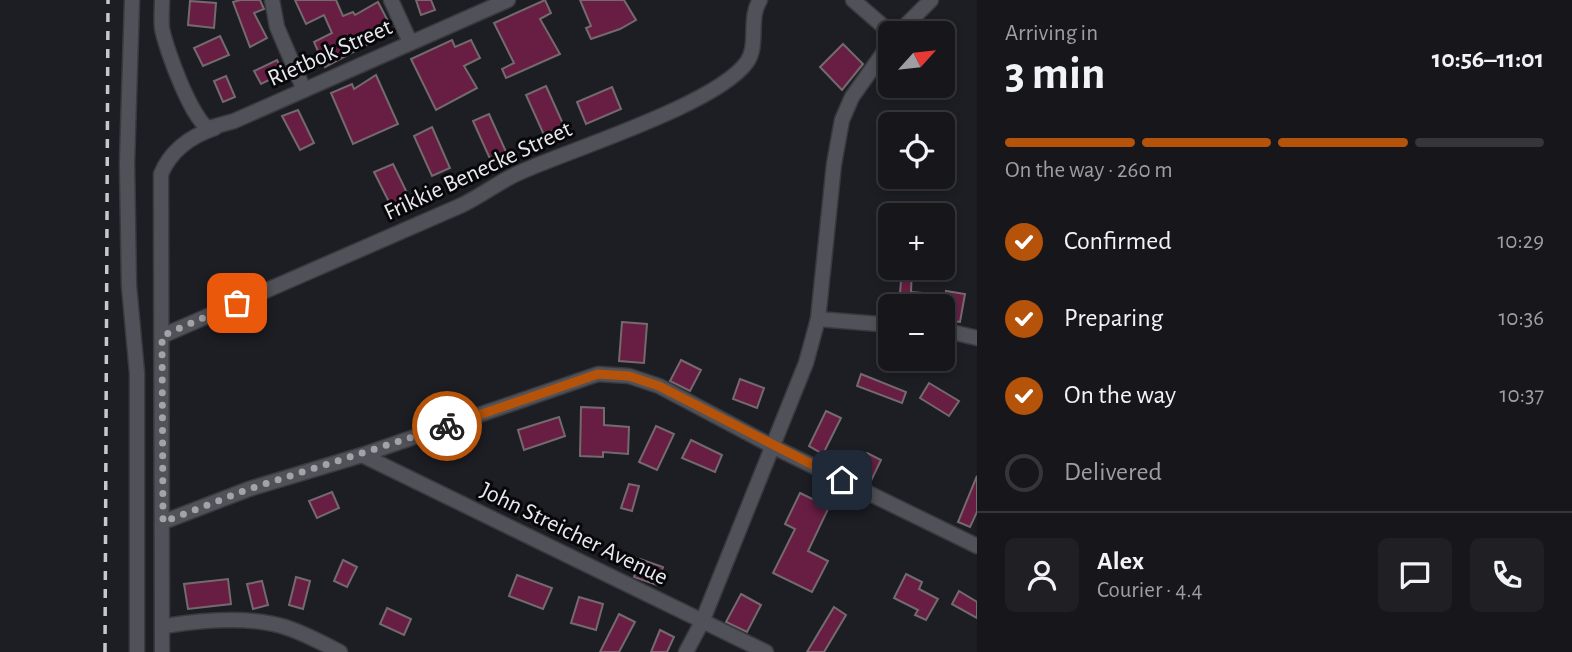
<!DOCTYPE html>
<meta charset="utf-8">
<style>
body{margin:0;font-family:"Alegreya Sans",sans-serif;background:#1f1f24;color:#f1f3f6;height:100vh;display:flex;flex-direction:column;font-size:26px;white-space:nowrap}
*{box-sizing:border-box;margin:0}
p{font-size:23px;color:#9e9fa3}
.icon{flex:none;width:38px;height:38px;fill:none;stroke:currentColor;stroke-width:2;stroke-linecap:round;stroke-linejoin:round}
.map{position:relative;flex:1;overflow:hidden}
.side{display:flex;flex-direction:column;background:#16161b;width:595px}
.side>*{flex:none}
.needle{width:46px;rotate:63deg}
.tools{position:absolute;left:878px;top:21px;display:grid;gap:14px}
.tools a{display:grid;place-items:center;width:77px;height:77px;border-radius:10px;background:#16161b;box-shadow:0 4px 10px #0003,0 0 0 2px #35353a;font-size:35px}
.pin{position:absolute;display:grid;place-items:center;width:60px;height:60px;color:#fff;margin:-30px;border-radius:14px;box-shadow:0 4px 10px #0006}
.courier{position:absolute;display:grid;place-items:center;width:70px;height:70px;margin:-35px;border:5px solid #b45309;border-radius:50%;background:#fff;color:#222;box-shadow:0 2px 9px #0007}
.headline em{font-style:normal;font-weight:700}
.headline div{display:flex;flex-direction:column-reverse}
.headline{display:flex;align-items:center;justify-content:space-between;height:119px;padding:0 28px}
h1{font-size:46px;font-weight:700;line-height:52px}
.bar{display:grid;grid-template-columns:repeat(4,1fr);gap:10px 7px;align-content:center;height:84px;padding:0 28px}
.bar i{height:9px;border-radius:5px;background:#35353a}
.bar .current{background:#b45309}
.bar p{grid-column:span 4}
.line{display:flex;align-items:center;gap:18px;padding:0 28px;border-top:2px solid #35353a}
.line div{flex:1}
.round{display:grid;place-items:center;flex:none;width:74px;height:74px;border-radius:10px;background:#1f1f24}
ol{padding:0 28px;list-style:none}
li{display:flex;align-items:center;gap:21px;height:77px}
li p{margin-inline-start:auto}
li .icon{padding:7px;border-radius:50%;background:#b45309;color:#fff;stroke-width:4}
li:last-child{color:#9e9fa3}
li i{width:38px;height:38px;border:4px solid #35353a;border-radius:50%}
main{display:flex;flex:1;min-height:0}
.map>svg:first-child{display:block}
.building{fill:#681e43;stroke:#736a6e;stroke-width:2}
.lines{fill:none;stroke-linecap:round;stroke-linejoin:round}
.minor-casing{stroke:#393a3e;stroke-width:17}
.minor{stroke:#515259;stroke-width:14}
.rail{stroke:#c7c7cc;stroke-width:3.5;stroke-dasharray:9 9;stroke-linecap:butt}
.done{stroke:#a2a2a7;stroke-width:7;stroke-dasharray:0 12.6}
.route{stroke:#b45309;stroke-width:9}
.labels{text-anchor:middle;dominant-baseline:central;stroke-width:6;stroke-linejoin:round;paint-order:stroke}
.street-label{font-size:24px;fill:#e9e9ee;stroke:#08080b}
</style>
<main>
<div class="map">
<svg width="977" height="652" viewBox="0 0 977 652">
<rect width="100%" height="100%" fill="#1d1e24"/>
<g class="building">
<polygon points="240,0 260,0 264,9 254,13 267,38 250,47 233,2"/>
<polygon points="295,0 336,0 343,16 353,12 355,15 378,2 390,25 365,38 368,44 325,67 314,42 332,33 324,15 306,24"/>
<polygon points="416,0 431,0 435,10 421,15"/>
<polygon points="545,0 551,13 540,19 560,54 506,78 502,69 514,63 494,23"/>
<polygon points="580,0 624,0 636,20 620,29 591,39 586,28 591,26"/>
<polygon points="190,1 216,3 214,28 188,25"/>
<polygon points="220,36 229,55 203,66 194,48"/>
<polygon points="452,40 455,47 471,40 480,58 464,66 477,88 436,110 411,59"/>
<polygon points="843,44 863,64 842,90 820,67"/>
<polygon points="277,60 283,73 261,84 254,71"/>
<polygon points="376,75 398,124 353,144 331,93 352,84 354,89"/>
<polygon points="226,76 235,97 223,102 214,81"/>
<polygon points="546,86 564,126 544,135 526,95"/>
<polygon points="612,87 621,109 586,124 577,102"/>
<polygon points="298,110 314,143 300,150 282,116"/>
<polygon points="489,114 507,154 491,161 473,121"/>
<polygon points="432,127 450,168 432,176 414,136"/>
<polygon points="393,164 410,199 392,208 374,172"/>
<polygon points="902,268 912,268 911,292 946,295 946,291 965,294 960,322 943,320 943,306 899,306"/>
<polygon points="622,322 647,324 644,363 619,361"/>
<polygon points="681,360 701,370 690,391 670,381"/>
<polygon points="861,374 906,392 902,403 857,386"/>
<polygon points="740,379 764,388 757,408 733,399"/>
<polygon points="929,383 959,401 949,416 920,398"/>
<polygon points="581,407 604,408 604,425 629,427 628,454 603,452 603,457 580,456"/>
<polygon points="826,411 841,418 823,454 809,446"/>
<polygon points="559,417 565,436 524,450 518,430"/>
<polygon points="656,426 674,434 657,470 639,462"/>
<polygon points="691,440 722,455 715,472 682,458"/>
<polygon points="867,453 881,460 870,483 855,476"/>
<polygon points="977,476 977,512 970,527 958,522"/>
<polygon points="629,484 639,486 632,511 621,508"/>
<polygon points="332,492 339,508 317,518 309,501"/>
<polygon points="800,493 829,507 808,551 828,561 812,592 773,573 795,529 785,524"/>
<polygon points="640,559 663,567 657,585 634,577"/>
<polygon points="343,560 357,567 347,587 334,581"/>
<polygon points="906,574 922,582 919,589 938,599 926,620 915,615 918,610 894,598"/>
<polygon points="517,575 552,588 543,609 509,596"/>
<polygon points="296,577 310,581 303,609 289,605"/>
<polygon points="228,579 231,604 188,609 184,584"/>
<polygon points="262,581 268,605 253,609 247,584"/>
<polygon points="959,591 977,602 977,618 952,604"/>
<polygon points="741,594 761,605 747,632 726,622"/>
<polygon points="579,597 603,604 596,630 571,623"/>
<polygon points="834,607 846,615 824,652 807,652"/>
<polygon points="387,608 411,619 404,635 380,624"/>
<polygon points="619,614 635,622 619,652 600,652"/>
<polygon points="660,630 674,637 667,652 651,652"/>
</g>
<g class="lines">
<g class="minor-casing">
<g id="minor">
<polyline points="132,0 127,163 129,286 137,373 137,652"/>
<path d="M 162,0 C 162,9 161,19 162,28 C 165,47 193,123 209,128 L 234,121 L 508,0"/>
<polyline points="272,0 277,27 304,90"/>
<polyline points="391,0 410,42"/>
<polyline points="853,0 891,33"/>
<polyline points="898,33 931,0"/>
<polyline points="818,319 891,325"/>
<polyline points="943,330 977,338"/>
<path d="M 162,336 L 462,205 C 483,195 501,180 523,171 C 575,148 717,104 747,62 C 759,45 748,18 760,0"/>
<polyline points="362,455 766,652"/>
<polyline points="163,522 249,489 362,455 598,374 629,376 659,386 774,447 977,546"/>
<path d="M 165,626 C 201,620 249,616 285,627 C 304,633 322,643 340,652"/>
<path d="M 162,652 L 161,174 C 171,150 191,136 215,128"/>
<polyline points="686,652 702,622 806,363 818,319 834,164 842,120 852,97 891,42"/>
</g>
</g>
<use href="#minor" class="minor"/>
<polyline class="rail" points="105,652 108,0"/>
</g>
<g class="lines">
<polyline class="done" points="237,303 162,336 163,522 249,489 447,426"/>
<polyline class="route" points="447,426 598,374 629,376 659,386 842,480"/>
</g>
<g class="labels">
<g class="street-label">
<text transform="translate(330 53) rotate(-24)">Rietbok Street</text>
<text transform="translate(478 171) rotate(-25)">Frikkie Benecke Street</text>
<text transform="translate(574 534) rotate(26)">John Streicher Avenue</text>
</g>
</g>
</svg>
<div class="tools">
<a><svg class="needle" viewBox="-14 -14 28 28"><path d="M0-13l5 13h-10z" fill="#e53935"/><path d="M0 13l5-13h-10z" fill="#9e9fa3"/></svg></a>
<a><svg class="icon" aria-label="locate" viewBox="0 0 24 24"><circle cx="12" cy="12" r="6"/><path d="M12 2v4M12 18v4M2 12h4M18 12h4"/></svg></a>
<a>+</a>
<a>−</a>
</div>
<div class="pin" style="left:237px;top:303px;background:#ea580c"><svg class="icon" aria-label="bag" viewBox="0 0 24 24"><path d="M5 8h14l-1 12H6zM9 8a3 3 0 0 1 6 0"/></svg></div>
<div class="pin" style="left:842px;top:480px;background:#1f2937"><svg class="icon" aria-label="home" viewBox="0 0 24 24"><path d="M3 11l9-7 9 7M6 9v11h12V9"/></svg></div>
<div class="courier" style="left:447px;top:426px"><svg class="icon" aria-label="bike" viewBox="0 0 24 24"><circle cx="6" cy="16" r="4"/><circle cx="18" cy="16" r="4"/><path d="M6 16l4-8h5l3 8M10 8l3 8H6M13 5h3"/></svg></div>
</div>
<section class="side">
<div class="headline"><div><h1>3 min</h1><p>Arriving in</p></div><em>10:56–11:01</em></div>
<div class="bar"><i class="current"></i><i class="current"></i><i class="current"></i><i></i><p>On the way · 260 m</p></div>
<ol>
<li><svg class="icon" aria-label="check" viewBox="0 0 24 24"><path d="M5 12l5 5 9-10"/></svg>Confirmed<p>10:29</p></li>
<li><svg class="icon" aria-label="check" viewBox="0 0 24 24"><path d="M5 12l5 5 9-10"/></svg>Preparing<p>10:36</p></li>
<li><svg class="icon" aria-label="check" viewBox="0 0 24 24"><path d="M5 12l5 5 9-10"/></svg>On the way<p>10:37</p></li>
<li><i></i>Delivered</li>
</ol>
<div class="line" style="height:126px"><a class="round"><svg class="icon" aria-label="person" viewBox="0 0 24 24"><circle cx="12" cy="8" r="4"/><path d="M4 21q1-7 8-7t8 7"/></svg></a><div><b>Alex</b><p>Courier · 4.4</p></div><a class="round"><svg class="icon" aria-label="chat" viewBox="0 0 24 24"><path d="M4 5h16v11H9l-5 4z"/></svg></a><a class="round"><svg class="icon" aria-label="phone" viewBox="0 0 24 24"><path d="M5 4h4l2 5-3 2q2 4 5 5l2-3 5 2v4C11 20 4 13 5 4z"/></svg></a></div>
</section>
</main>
